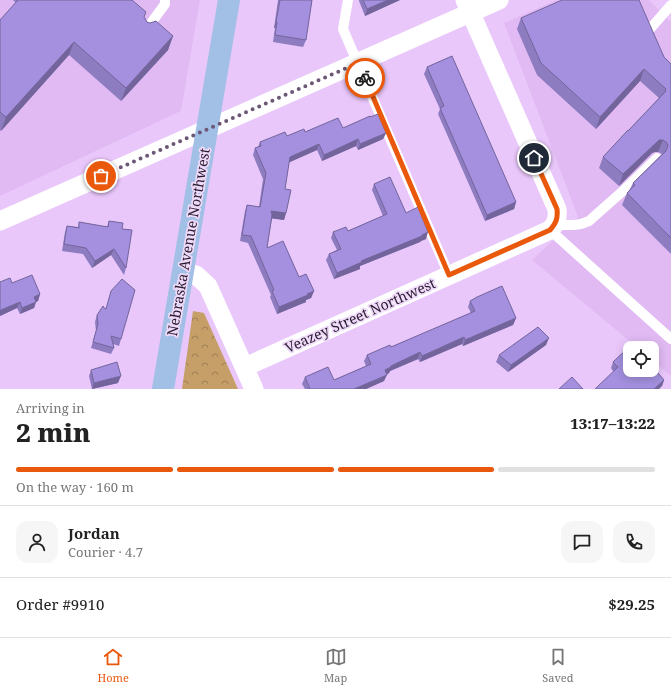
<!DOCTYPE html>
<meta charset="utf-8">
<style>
body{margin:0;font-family:"Noto Serif",serif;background:#f6f6f6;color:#222;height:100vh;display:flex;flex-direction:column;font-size:15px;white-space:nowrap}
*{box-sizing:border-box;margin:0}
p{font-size:13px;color:#767676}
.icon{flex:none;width:22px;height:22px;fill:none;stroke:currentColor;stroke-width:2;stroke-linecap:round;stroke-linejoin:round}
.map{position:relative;height:389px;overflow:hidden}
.details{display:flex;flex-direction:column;background:#fff;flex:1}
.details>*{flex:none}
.fabs{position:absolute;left:623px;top:341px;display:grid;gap:8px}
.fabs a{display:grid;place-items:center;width:36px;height:36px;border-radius:8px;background:#fff;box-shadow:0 2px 10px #0003;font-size:20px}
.pin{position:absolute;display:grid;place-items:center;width:34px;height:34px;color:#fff;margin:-17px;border:2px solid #fff;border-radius:50%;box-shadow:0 1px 4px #0007}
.courier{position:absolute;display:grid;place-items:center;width:40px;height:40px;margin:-20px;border:3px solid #ea580c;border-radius:50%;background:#fff;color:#222;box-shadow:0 1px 5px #0007}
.overview em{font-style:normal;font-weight:800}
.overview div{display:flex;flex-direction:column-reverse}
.overview{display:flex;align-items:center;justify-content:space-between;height:68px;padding:0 16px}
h1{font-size:26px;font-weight:800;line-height:30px}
.bar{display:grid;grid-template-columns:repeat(4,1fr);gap:6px 4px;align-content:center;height:48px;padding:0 16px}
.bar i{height:5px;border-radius:3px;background:#e0e0e0}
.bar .selected{background:#ea580c}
.bar p{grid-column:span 4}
.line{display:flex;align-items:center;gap:10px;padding:0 16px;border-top:1px solid #e0e0e0}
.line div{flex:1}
.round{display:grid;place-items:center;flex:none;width:42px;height:42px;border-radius:12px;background:#f6f6f6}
.tabs{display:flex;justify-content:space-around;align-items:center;height:56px;border-top:1px solid #e0e0e0;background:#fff;font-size:11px;color:#767676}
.tabs a{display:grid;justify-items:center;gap:2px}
.tabs .selected{color:#ea580c}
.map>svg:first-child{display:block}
.built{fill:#e1baf4}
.park{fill:url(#park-crowns)}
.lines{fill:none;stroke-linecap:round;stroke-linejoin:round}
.lane{stroke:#fff;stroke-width:10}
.street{stroke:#fff;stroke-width:19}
.primary{stroke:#a2bfe5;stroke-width:22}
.wall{fill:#8d7cc0}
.shaded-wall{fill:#73659c}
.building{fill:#a490df;stroke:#73659c}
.done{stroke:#6c5776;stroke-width:4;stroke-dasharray:0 7.2}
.route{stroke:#ea580c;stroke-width:5}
.labels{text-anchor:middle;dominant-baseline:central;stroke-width:3.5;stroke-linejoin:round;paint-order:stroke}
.street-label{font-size:14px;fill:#281b2e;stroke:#efdafa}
</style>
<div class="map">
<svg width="671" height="389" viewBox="0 0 671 389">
<defs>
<pattern id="park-crowns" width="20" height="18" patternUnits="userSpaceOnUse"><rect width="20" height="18" fill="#c59e68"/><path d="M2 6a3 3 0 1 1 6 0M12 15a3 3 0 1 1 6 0" fill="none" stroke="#a08056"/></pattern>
</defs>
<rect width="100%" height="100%" fill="#eac7fb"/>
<g class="built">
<polygon points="0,0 200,0 181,111 0,196"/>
<polygon points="556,0 649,0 671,22 671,376 652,360 652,348 638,348 532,260 578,217 504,23"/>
</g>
<polygon class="park" points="193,311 204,313 238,389 182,389"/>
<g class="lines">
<g class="lane">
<polyline points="348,0 343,29 449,275"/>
<polyline points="650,29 671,5"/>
<polyline points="146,30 165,4 165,0"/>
<polyline points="555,225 573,225 581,224 589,221 624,190 657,158"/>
<polyline points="550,230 671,339"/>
</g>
<g class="street">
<polyline points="0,221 499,0"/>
<polyline points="183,271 196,275 208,286 254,389"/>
<path d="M 245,367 L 550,230 C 556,223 558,219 557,209 L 465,0"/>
</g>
<polyline class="primary" points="163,389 229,0"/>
</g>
<g class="wall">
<polygon points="13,0 132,0 144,17 147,22 173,36 168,50 121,101 69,55 1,131 0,130 0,20 16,3"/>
<polygon points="278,0 312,0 306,40 303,47 273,42 275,28 274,28"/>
<polygon points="359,0 400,0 365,16 359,1"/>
<polygon points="521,18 664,57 671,64 671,254 622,205 627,193 630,189 633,183 662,154 658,152 655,152 652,153 619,186 599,168 603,157 659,98 640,81 596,129 537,75 517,29"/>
<polygon points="427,67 516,202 514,209 485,221 438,114 440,109 424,74"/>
<polygon points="370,117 386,133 383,139 358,150 356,146 322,161 317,150 289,162 285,189 286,213 284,220 272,218 267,248 314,291 311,298 306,300 306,302 277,314 270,297 271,295 248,243 240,241 245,211 247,205 259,207 263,179 253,155 255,148 258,147 260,142 305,132 343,128"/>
<polygon points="374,184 406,213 426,239 421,241 420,242 360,266 360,269 334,279 326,260 329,254 337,250 331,238 333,232 348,231 383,216 372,190"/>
<polygon points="109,221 122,229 126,268 124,275 111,255 92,268 83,254 62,251 65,232 67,226 78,227 79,222 107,227"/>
<polygon points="0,282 12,283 40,294 38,301 36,302 34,308 20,314 17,308 0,316"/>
<polygon points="111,291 121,339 119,346 113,344 114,348 111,354 91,348 96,331 95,322 97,315 104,308 106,309"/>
<polygon points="477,297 516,318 513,325 463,346 462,344 420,362 418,359 390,371 389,373 386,375 384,381 366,389 305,389 302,384 305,377 334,380 366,366 364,361 367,355 391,347 471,313 468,307 470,301 477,298"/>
<polygon points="546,345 508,372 496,362 499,355"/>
<polygon points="613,362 630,370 664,380 662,386 613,371 611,368"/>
<polygon points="91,370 118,383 92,389 89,376"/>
</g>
<g class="shaded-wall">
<polygon points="388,0 400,0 365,16 367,9"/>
<polygon points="276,22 277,22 275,28 274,28"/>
<polygon points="173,36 168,50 121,101 126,88"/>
<polygon points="74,42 69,55 1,131 6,117"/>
<polygon points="644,69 640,81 596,129 600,117"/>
<polygon points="386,133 383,139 358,150 360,144"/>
<polygon points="358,139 356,146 322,161 324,155"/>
<polygon points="659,140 663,140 658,152 655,152 652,153 619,186 623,174 657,142"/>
<polygon points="319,144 317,150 288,163 290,157"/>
<polygon points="516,202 514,209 485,221 487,215"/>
<polygon points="271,211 286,213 284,220 268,218"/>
<polygon points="428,232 426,239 421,241 420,242 360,266 360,269 334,279 337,273 361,261"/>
<polygon points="114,249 111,255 92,268 95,261"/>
<polygon points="314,291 311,298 306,300 306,302 277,314 279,307"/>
<polygon points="40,294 38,301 32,304 34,297"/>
<polygon points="20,302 17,308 0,316 0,313 1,310"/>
<polygon points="36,302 34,308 20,314 22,308"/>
<polygon points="516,318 513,325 463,346 465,340"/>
<polygon points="464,337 462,344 420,362 422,356"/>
<polygon points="549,338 546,345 508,372 511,365"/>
<polygon points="420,352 418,359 390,371 389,373 382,377 385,370 391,366"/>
<polygon points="387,375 384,381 366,389 354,389"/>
<polygon points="121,376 118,383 92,389 94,383"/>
<polygon points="664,380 662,386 659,389 654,389"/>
</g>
<g class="building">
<polygon points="18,0 132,0 146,12 144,17 147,22 150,23 156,21 173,36 126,88 74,42 6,117 0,112 0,20"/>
<polygon points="280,0 312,0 306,40 275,35 277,22 276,22"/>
<polygon points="363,0 388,0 367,9"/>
<polygon points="562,0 639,0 664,57 671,64 671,238 627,193 635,185 633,183 666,151 668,145 666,142 663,140 659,140 657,142 623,174 603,157 628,130 628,131 666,91 665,90 666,89 644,69 600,117 541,63 521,18"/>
<polygon points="452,56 516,202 487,215 440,108 444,106 427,67"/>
<polygon points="378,114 386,133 360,144 358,139 324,155 319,144 290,157 285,189 291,190 286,213 271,211 272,215 267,248 283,241 299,277 306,274 314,291 307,294 308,295 279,307 272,291 274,290 251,236 242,235 247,205 260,207 266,173 255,148 261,146 260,142 285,132 287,136 304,129 305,132 338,118 343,128 370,116 370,117"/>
<polygon points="390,177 406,213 418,207 428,232 422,235 422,236 361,261 362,262 337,273 329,254 341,249 333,232 346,227 348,231 387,214 374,184"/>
<polygon points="109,221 123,223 122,229 132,230 126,268 114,249 95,261 86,248 64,244 67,226 79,228 79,222 108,227"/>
<polygon points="32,275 40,294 34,297 36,302 22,308 20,302 1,310 0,313 0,282 10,278 12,283"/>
<polygon points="122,279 135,290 121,339 111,336 114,348 93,342 98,324 97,315 103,306 104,308 106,309 111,291"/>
<polygon points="502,286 516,318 465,340 464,337 422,356 420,352 391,366 391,367 385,370 387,375 354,389 310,389 305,377 328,367 334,380 371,364 367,355 390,345 391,347 475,311 470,301 477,297"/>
<polygon points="538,327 549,338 511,365 499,355"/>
<polygon points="629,347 630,348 630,370 652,370 652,366 664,380 654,389 595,389 618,367 613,362"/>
<polygon points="117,362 121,376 94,383 91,370"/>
<polygon points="572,377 583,389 559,389"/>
</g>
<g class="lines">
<polyline class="done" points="101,176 358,63 365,78"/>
<path class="route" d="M 365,78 L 449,275 L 550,230 C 556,223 558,219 557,209 L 534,158"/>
</g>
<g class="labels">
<g class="street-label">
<text transform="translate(188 242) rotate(-80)">Nebraska Avenue Northwest</text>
<text transform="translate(360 315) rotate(-24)">Veazey Street Northwest</text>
</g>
</g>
</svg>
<div class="fabs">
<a><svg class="icon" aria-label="locate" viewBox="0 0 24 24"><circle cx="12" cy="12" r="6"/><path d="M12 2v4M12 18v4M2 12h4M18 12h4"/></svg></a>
</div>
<div class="pin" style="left:101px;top:176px;background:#ea580c"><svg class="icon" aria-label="bag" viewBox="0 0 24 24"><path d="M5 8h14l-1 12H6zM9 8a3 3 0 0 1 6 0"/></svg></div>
<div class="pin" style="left:534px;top:158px;background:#1f2937"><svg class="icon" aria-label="home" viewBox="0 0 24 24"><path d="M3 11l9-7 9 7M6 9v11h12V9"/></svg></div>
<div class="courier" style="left:365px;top:78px"><svg class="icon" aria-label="bike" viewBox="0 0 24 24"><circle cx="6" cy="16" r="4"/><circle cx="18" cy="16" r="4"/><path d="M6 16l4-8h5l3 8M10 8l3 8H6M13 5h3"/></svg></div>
</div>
<section class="details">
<div class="overview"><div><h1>2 min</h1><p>Arriving in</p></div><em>13:17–13:22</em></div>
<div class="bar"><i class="selected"></i><i class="selected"></i><i class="selected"></i><i></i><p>On the way · 160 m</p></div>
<div class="line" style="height:72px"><a class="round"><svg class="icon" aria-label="person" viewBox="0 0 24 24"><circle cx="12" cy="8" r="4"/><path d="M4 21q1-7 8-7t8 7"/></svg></a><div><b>Jordan</b><p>Courier · 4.7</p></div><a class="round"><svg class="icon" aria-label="chat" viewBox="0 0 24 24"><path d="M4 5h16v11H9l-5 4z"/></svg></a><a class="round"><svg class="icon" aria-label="phone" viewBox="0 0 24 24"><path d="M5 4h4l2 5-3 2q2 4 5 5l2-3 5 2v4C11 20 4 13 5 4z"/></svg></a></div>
<div class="line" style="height:52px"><div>Order #9910</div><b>$29.25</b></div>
</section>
<nav class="tabs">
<a class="selected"><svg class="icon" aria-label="home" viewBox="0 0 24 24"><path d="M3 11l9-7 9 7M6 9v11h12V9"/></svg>Home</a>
<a><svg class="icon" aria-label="map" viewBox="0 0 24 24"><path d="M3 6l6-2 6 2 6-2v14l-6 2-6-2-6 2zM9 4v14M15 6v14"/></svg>Map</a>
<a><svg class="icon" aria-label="saved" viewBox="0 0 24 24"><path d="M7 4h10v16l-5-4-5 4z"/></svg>Saved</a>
</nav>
